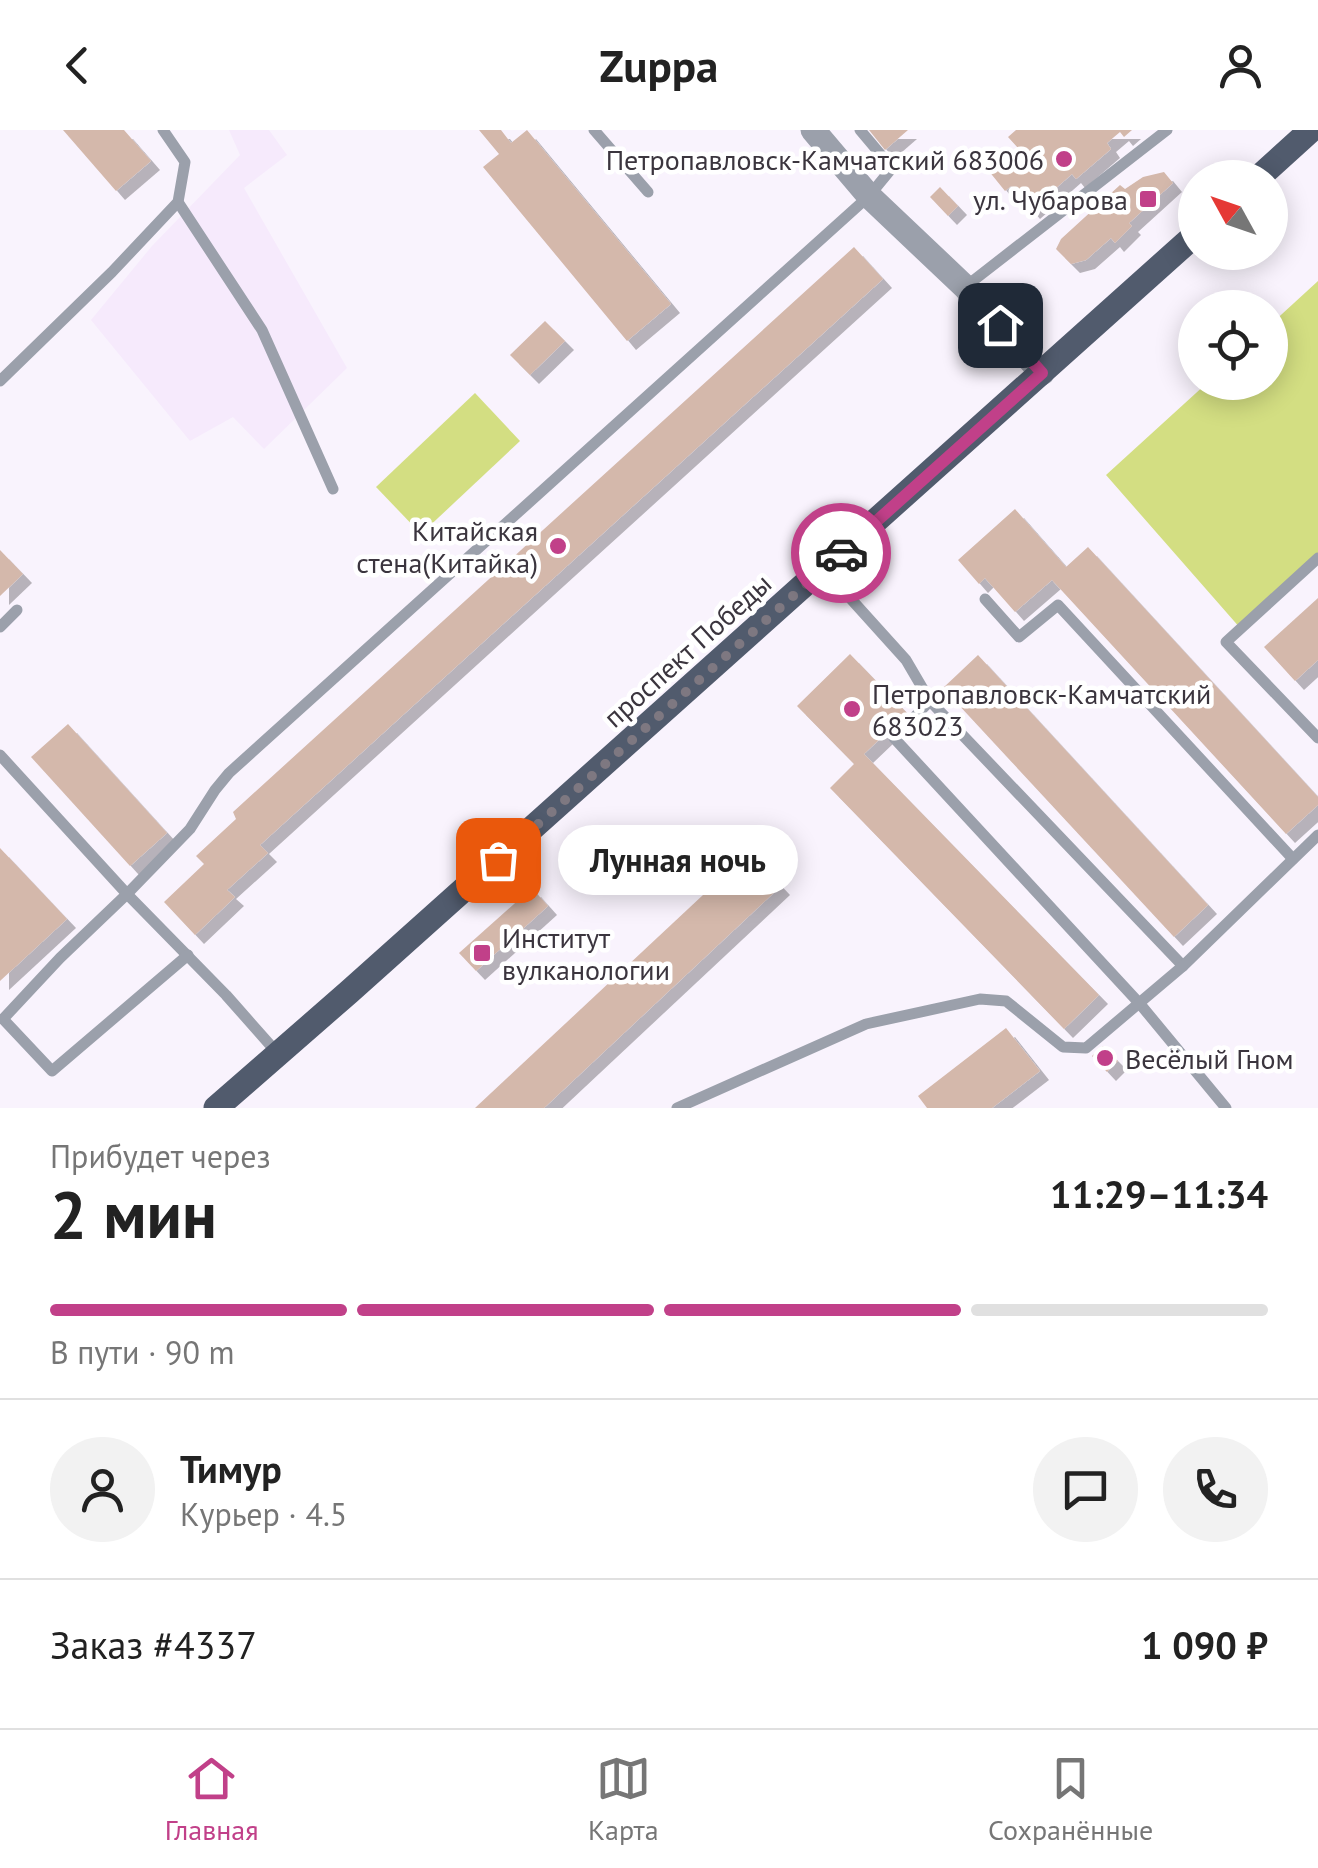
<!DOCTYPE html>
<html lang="ru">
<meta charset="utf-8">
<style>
body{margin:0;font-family:"PT Sans",sans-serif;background:#f2f2f2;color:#222;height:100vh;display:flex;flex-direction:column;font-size:38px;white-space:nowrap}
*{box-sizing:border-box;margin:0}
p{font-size:32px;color:#767676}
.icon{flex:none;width:55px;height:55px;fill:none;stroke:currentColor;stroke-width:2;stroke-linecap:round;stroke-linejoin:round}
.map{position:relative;height:978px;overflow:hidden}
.drawer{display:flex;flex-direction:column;background:#fff;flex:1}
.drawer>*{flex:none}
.needle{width:65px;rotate:310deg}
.tools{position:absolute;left:1178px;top:30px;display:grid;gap:20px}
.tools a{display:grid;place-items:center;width:110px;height:110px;border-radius:50%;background:#fff;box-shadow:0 5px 25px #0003;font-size:50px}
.pin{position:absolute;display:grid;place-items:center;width:85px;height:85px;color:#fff;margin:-42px;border-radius:20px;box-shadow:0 5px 15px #0006}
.courier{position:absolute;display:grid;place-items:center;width:100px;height:100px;margin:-50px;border:8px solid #c14089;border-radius:50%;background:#fff;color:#222;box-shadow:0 2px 12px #0007}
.bubble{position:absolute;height:70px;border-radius:35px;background:#fff;box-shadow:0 5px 25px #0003;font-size:32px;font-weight:800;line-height:70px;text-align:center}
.head em{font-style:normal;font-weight:800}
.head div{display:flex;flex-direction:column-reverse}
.head{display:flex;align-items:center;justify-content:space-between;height:170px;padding:0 50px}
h1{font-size:65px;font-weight:800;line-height:75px}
.bar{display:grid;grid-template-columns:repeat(4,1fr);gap:15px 10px;align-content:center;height:120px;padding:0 50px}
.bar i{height:12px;border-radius:8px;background:#e0e0e0}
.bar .selected{background:#c14089}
.bar p{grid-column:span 4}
.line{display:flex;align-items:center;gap:25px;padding:0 50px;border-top:2px solid #e0e0e0}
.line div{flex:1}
.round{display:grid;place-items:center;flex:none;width:105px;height:105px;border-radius:52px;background:#f2f2f2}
header{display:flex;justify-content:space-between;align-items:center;height:130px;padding:0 50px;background:#fff;font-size:45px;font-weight:800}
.menu{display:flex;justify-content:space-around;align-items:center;height:140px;border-top:2px solid #e0e0e0;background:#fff;font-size:28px;color:#767676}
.menu a{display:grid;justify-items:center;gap:5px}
.menu .selected{color:#c14089}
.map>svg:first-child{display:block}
.built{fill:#f6eafc}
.green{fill:#d3de82}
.building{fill:#d4b8ab;filter:url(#shadow)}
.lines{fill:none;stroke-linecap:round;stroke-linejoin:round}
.service{stroke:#9ba0ab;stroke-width:11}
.tertiary{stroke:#9ba0ab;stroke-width:25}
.primary{stroke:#515b6d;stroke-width:25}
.done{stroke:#7e7881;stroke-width:10;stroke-dasharray:0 18}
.route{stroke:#c14089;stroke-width:12}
.poi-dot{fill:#c14089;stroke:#fff;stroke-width:4}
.labels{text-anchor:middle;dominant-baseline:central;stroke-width:9;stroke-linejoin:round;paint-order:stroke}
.poi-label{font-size:28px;fill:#3b353e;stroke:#fff;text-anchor:end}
.street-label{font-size:28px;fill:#3b353e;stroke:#fff}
</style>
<header><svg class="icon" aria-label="back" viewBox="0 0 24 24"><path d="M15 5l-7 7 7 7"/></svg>Zuppa<svg class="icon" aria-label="person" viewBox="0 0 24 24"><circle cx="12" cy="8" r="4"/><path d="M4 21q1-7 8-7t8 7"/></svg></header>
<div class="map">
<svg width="1318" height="978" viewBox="0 0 1318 978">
<defs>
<filter id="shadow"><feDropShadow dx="9" dy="9" stdDeviation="0" flood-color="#0004"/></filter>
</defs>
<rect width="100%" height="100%" fill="#f9f3fd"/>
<polygon class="built" points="229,0 269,0 287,25 244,58 347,238 264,319 233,287 190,311 91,190 152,116 240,25"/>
<g class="green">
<polygon points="1318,151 1318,428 1241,499 1106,345 1207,253 1270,252 1270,195"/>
<polygon points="475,263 520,311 421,404 376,357"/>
</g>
<g class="building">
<polygon points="63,0 124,0 151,31 116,61"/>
<polygon points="479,0 501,0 511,13 527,0 671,174 627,211 483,37 499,24"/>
<polygon points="869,0 908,0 885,20"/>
<polygon points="1016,0 1132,0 1124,7 1120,2 1107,13 1111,19 1076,49 1072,44 1031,80 1011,56 1005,61 988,40 1018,18 1008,7"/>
<polygon points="1164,42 1173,53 1129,93 1132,96 1115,113 1111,108 1086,130 1071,134 1056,119 1061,109 1120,55 1125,59 1143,47"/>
<polygon points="940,57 958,76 948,86 930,67"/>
<polygon points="854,117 883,149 260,715 268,723 227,760 235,767 195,805 164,772 204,734 196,726 236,689 233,682"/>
<polygon points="545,191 565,211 530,245 510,225"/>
<polygon points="1015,379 1066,437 1088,417 1318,667 1318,675 1286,704 1052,450 1015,482 985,448 979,454 958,430"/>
<polygon points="0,420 23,444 0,466"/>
<polygon points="1318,468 1318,530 1295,551 1264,517"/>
<polygon points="850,524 907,583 864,624 1099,865 1064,899 830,658 854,634 797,576"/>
<polygon points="978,525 1208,775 1174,807 943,558"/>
<polygon points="68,594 167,703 130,736 31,627"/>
<polygon points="0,718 67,789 0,851"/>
<polygon points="749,722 781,756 544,978 475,978"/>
<polygon points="532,758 548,776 476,841 459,823"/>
<polygon points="1006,898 1040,941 992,978 927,978 918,966"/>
<polygon points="1103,916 1118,931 1107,942 1092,926"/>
</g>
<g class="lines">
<g class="service">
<polyline points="594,0 648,62"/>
<polyline points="178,72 262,200 333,359"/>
<polyline points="965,157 1167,0"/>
<polyline points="0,251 112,142 178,72 185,32 163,0"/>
<polyline points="1318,428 1226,512 1318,608"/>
<polyline points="823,438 906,530 930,571 894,608 1140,874 1226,978"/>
<polyline points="985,469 1019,507 1058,475 1293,729"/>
<polyline points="0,497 17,480"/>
<polyline points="930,571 1183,836"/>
<polyline points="0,625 127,764 226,865 279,925"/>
<polyline points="188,825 52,941 3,889 60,828 127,764 190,699 215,660 229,643 869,66 892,38 860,0"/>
<polyline points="677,978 866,894 980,869 1006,871 1063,917 1086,918 1183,836 1318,705"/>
</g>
<polyline class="tertiary" points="813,0 869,66 965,157 1042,243"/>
<g class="primary">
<polyline points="1258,48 1311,0"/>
<polyline points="216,978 349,862 1195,105"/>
</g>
</g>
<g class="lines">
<polyline class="done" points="498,730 841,423"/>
<polyline class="route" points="841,423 1042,243 1000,195"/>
</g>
<g class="poi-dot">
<circle cx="1064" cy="29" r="10"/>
<rect x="1138" y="59" width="20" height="20" rx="5"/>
<circle cx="558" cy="416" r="10"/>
<circle cx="852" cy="579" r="10"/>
<rect x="472" y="813" width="20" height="20" rx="5"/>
<circle cx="1105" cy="928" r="10"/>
</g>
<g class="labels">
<g class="poi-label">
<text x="1044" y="29">Петропавловск-Камчатский 683006</text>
<text x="1128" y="69">ул. Чубарова</text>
<text x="538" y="400">Китайская<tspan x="538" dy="32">стена(Китайка)</tspan></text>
<text x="872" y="563" text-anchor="start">Петропавловск-Камчатский<tspan x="872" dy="32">683023</tspan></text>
<text x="502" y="807" text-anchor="start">Институт<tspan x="502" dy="32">вулканологии</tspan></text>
<text x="1125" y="928" text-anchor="start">Весёлый Гном</text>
</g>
<g class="street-label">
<text transform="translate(687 520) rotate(-42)">проспект Победы</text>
</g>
</g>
</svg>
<div class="tools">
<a><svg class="needle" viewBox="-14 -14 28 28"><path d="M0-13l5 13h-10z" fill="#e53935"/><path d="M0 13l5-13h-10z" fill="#767676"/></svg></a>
<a><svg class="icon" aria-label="locate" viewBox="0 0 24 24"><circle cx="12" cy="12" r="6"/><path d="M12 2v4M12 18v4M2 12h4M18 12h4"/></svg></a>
</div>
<div class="pin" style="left:498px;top:730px;background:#ea580c"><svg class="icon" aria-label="bag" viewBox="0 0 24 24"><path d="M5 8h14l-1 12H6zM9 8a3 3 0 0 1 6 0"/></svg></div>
<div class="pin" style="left:1000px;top:195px;background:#1f2937"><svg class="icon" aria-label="home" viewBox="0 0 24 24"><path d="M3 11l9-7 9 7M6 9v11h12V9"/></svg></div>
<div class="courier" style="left:841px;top:423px"><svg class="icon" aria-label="car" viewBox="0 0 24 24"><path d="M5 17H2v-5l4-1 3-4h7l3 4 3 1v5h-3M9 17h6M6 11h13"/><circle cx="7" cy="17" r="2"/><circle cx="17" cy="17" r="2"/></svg></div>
<div class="bubble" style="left:558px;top:695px;width:240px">Лунная ночь</div>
</div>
<section class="drawer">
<div class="head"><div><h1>2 мин</h1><p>Прибудет через</p></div><em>11:29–11:34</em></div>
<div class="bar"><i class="selected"></i><i class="selected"></i><i class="selected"></i><i></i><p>В пути · 90 m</p></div>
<div class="line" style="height:180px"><a class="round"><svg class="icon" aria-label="person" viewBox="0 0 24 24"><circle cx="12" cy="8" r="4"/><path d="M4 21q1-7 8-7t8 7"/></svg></a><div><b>Тимур</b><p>Курьер · 4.5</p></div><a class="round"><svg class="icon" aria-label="chat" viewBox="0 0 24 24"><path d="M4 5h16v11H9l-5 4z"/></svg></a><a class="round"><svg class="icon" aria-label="phone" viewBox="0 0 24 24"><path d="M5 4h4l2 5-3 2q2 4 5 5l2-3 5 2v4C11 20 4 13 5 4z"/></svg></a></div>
<div class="line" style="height:130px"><div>Заказ #4337</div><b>1 090 ₽</b></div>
</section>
<nav class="menu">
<a class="selected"><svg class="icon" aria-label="home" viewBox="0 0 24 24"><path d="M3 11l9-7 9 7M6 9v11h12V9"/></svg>Главная</a>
<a><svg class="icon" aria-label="map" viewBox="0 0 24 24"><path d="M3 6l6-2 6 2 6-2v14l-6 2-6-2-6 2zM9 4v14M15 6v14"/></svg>Карта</a>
<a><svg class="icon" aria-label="saved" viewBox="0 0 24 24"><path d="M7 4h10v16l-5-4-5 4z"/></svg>Сохранённые</a>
</nav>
